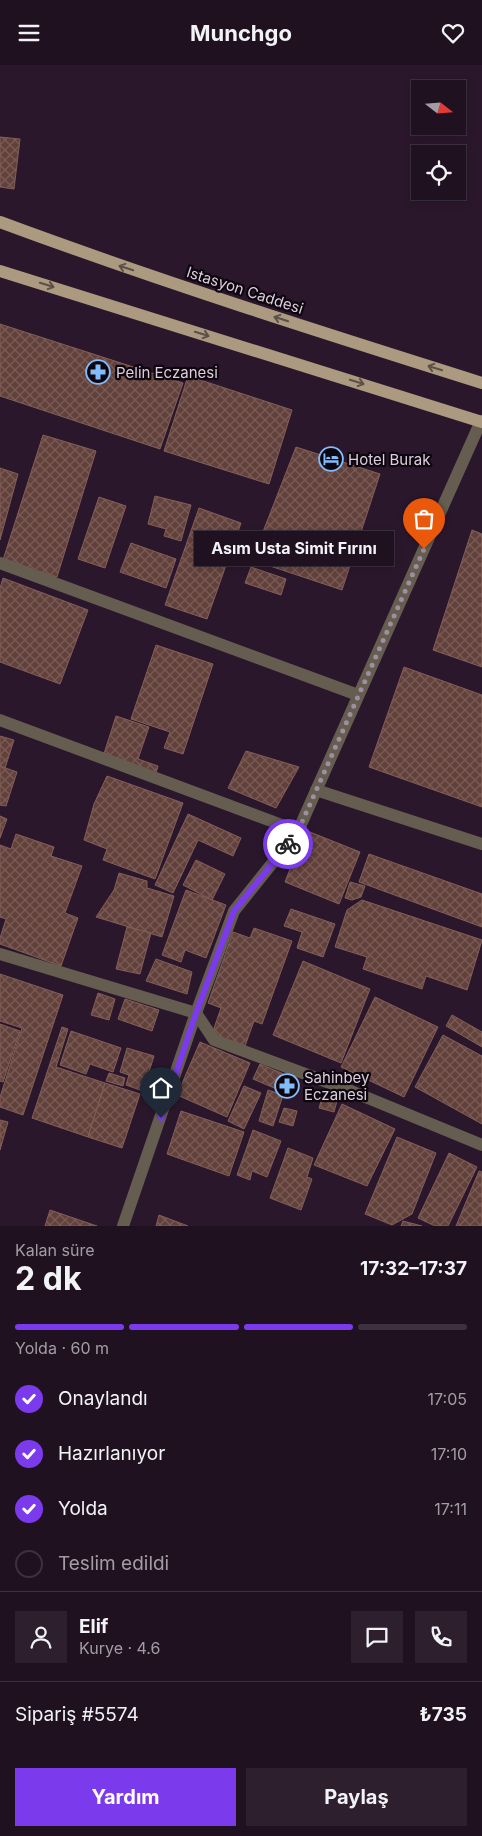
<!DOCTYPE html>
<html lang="tr">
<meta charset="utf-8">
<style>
body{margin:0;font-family:Inter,sans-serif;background:#2d1f2e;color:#f1f3f6;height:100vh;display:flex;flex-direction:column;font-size:19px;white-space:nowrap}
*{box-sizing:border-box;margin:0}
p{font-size:16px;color:#a29da5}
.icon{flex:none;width:28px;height:28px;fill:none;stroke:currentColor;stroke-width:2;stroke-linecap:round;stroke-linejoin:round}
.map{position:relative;height:1161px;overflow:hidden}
.panel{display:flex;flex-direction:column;background:#201121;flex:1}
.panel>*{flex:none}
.needle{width:32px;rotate:107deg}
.buttons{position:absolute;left:411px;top:15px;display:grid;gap:10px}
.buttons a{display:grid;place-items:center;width:55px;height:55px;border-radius:0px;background:#201121;box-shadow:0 2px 8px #0003,0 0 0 1px #3d313f;font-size:25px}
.pin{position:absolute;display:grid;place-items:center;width:42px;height:42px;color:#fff;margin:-51px -21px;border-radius:50% 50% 50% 0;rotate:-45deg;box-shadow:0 0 5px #0007}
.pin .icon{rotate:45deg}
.courier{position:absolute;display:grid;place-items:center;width:50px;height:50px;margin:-25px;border:4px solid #7c3aed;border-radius:50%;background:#fff;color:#222;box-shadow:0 1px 6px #0007}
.bubble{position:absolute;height:35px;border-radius:0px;background:#201121;box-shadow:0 2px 8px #0003,0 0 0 1px #3d313f;font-size:16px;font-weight:700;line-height:35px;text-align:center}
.summary em{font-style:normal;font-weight:700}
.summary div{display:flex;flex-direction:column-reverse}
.summary{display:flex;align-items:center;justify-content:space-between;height:85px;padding:0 15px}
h1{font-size:32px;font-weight:700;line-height:38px}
.bar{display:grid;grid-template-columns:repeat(4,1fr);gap:8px 5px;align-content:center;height:60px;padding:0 15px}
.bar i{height:6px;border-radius:4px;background:#3d313f}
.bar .selected{background:#7c3aed}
.bar p{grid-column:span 4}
.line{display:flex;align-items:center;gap:12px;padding:0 15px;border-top:1px solid #3d313f}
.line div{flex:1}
.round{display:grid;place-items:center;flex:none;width:52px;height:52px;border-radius:0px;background:#2d1f2e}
ol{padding:0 15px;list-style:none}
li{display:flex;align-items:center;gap:15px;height:55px}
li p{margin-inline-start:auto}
li .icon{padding:5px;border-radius:50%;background:#7c3aed;color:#fff;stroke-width:4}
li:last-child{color:#a29da5}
li i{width:28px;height:28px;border:2px solid #3d313f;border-radius:50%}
.cta{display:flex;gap:10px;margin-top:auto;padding:10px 15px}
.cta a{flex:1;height:58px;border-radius:0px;background:#7c3aed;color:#fff;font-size:20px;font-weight:700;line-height:58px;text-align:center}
.cta a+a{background:#2d1f2e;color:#f1f3f6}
header{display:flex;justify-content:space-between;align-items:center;height:65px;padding:0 15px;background:#201121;font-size:22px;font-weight:700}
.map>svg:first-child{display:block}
.building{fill:url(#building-cross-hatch);stroke:#835e58}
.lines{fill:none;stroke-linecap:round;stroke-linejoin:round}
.minor{stroke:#655d50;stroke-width:12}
.major{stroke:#ab9a80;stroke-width:12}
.oneway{stroke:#5c5048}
.done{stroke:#9e8e9f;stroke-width:5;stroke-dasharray:0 9}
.route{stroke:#7c3aed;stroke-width:6}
.labels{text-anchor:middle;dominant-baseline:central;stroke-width:4.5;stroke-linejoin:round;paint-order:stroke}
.street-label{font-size:15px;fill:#dccedd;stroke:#0e060f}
.poi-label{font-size:15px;fill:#dccedd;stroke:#0e060f;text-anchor:start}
</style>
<header><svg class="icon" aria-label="menu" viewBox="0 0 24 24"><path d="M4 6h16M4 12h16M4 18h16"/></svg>Munchgo<svg class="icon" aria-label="heart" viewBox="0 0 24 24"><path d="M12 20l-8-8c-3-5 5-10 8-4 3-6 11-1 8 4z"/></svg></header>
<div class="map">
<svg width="482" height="1161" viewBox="0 0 482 1161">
<defs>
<pattern id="building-cross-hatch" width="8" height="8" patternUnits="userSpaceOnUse" patternTransform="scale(1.25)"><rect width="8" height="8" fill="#63413b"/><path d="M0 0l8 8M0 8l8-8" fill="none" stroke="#795b57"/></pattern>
</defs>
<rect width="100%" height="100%" fill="#2b172c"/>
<g class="building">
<polygon points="0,72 20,74 14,124 0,122"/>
<polygon points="0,259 183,318 160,384 0,331"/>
<polygon points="188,311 292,345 269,419 164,386"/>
<polygon points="43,370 96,386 57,512 3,495"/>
<polygon points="296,382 380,409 342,525 252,495"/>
<polygon points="0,403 18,409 0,475"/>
<polygon points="155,431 191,440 181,476 164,471 166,464 148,459"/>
<polygon points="99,432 126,441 105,503 78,494"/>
<polygon points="199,443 241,458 207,554 165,540"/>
<polygon points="472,465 482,469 482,602 433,585"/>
<polygon points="131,478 176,494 166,523 120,507"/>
<polygon points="251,502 286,514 281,530 245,518"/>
<polygon points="3,513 88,545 60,619 0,597 0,523"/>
<polygon points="156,580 213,599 183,689 164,683 170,667 131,654"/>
<polygon points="404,602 482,630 482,742 369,702"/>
<polygon points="116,651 149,662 138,694 158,701 154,715 101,698"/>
<polygon points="0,671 14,675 5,703 0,701"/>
<polygon points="246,686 299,702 276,743 228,723"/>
<polygon points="0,701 17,707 6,741 0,740"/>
<polygon points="107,711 183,738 155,814 103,795 107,784 84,775 94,739"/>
<polygon points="188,749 241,773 233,791 198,775 173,828 155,820"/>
<polygon points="0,751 7,754 0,773"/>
<polygon points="305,765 360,787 339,839 285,817"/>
<polygon points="16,769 54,782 51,791 82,801 65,848 78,853 61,901 0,879 0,873 6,854 0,852 0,780 11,784"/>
<polygon points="369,789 482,829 482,862 359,817"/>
<polygon points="196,795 225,809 212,835 183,820"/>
<polygon points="119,808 147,816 147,823 174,831 162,872 96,852 114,825"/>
<polygon points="350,817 365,821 361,832 352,835 345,833"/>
<polygon points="186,825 226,840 206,893 185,885 181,897 162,890"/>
<polygon points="362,835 482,875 467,925 426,911 422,924 363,904 367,892 335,882 347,845"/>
<polygon points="291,844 335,859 323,892 297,883 302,867 284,861"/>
<polygon points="127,862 151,868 140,909 116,904"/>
<polygon points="254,863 292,876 262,959 254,956 245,981 212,969 221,943 208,938 233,867 250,873"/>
<polygon points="156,894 192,907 187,929 146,916"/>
<polygon points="303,896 370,924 341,998 273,970"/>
<polygon points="0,909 63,930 23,1050 0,1042 0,1032 22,963 0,956"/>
<polygon points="98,928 115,934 109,955 91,950"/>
<polygon points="375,932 438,962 404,1032 341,1002"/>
<polygon points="125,934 159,945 152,966 118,954"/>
<polygon points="452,950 482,967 482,982 446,961"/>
<polygon points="0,959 20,966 3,1017 0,1016"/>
<polygon points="62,962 68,964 56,1002 105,1018 88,1072 32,1053"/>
<polygon points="71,966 121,983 113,1007 90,999 86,1009 60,1000"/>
<polygon points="443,970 482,991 482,1059 415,1022"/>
<polygon points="200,977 250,998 227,1052 177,1030"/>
<polygon points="127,983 154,991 143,1026 126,1020 129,1010 120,1007"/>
<polygon points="260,999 298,1015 291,1030 253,1014"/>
<polygon points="109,1008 125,1013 123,1021 106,1016"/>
<polygon points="105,1018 140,1029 122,1083 88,1072"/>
<polygon points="244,1021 261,1028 244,1064 228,1056"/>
<polygon points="268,1025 283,1030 273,1061 259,1056"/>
<polygon points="322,1033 337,1036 334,1047 319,1043"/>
<polygon points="342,1039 395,1064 367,1121 314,1100"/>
<polygon points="284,1043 297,1046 293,1061 279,1057"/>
<polygon points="181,1046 244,1067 229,1111 167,1089"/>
<polygon points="0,1055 8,1057 0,1085"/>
<polygon points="253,1065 281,1076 267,1112 252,1106 250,1115 237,1110"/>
<polygon points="397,1072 436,1088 412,1149 392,1160 365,1149"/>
<polygon points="288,1083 313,1093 307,1112 312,1114 301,1145 270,1133"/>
<polygon points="449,1088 477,1102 448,1161 435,1161 418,1153"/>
<polygon points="479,1106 482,1107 482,1161 456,1161"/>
<polygon points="50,1145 97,1161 45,1161"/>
<polygon points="159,1150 188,1161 156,1161"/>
<polygon points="403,1156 422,1161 401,1161"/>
</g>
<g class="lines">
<g class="minor">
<polyline points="0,498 358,630"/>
<polyline points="0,655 298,766"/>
<polyline points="316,725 482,779"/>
<polyline points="0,889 196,948 214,975 346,1024 482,1080"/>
<polyline points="123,1161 196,948 234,846 298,766 481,356"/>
</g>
<g class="major">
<path d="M 0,157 C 159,216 320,267 482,318"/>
<polyline points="0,206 482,357"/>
</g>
</g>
<defs><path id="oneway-shaft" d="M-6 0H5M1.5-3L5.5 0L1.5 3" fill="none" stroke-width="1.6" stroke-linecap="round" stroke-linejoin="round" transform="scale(1.25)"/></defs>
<g class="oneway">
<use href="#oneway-shaft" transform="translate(126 203) rotate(-162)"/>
<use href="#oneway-shaft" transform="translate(47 220) rotate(17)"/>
<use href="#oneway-shaft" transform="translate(281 254) rotate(-162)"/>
<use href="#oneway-shaft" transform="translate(202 269) rotate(17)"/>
<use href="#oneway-shaft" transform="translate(435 303) rotate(-163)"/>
<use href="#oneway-shaft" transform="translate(357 317) rotate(17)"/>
</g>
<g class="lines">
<polyline class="done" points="288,779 298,766 424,484"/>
<polyline class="route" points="161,1053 196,948 234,846 288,779"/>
</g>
<defs>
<g id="pharmacy-ring" transform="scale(1.25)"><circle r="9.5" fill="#0e060f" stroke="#83bcfa" stroke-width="1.5"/><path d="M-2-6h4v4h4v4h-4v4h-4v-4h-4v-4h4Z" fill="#83bcfa"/></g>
<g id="hotel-ring" transform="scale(1.25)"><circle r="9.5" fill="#0e060f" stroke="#83bcfa" stroke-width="1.5"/><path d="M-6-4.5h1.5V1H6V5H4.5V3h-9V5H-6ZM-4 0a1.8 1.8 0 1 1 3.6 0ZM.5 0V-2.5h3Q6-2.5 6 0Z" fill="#83bcfa"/></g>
</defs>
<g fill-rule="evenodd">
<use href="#pharmacy-ring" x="98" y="307"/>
<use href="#hotel-ring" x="331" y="394"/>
<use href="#pharmacy-ring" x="287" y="1021"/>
</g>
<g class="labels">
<g class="street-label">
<text transform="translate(245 225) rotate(18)">Istasyon Caddesi</text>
</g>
<g class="poi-label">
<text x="116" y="307">Pelin Eczanesi</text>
<text x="348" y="394">Hotel Burak</text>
<text x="304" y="1012">Sahinbey<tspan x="304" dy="17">Eczanesi</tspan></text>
</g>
</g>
</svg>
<div class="buttons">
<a><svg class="needle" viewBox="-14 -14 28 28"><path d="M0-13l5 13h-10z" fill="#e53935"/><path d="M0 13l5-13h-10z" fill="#a29da5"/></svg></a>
<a><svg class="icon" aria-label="locate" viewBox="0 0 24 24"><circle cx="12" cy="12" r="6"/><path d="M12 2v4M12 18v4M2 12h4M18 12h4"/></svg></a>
</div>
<div class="pin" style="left:424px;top:484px;background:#ea580c"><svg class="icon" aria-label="bag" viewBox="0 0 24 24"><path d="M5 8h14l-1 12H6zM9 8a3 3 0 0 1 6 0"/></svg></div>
<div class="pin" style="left:161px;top:1053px;background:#1f2937"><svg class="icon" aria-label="home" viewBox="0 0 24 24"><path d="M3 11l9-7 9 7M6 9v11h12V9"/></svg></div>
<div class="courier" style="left:288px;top:779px"><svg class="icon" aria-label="bike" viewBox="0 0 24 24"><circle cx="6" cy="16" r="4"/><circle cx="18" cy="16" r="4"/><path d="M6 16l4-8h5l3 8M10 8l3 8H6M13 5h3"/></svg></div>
<div class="bubble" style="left:194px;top:466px;width:200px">Asım Usta Simit Fırını</div>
</div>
<section class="panel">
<div class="summary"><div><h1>2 dk</h1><p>Kalan süre</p></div><em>17:32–17:37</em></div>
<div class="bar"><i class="selected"></i><i class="selected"></i><i class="selected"></i><i></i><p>Yolda · 60 m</p></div>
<ol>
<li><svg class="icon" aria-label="check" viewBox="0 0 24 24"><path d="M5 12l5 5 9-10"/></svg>Onaylandı<p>17:05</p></li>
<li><svg class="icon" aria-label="check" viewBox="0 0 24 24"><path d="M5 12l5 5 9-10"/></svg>Hazırlanıyor<p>17:10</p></li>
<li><svg class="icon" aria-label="check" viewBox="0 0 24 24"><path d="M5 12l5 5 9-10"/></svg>Yolda<p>17:11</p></li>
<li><i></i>Teslim edildi</li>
</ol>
<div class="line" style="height:90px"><a class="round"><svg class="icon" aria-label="person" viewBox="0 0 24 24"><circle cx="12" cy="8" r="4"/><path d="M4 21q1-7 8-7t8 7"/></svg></a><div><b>Elif</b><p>Kurye · 4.6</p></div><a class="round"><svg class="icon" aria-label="chat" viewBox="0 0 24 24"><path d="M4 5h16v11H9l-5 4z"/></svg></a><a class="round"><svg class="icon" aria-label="phone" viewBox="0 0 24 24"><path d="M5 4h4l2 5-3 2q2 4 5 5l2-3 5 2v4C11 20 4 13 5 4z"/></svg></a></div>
<div class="line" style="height:65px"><div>Sipariş #5574</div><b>₺735</b></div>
<div class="cta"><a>Yardım</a><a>Paylaş</a></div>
</section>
